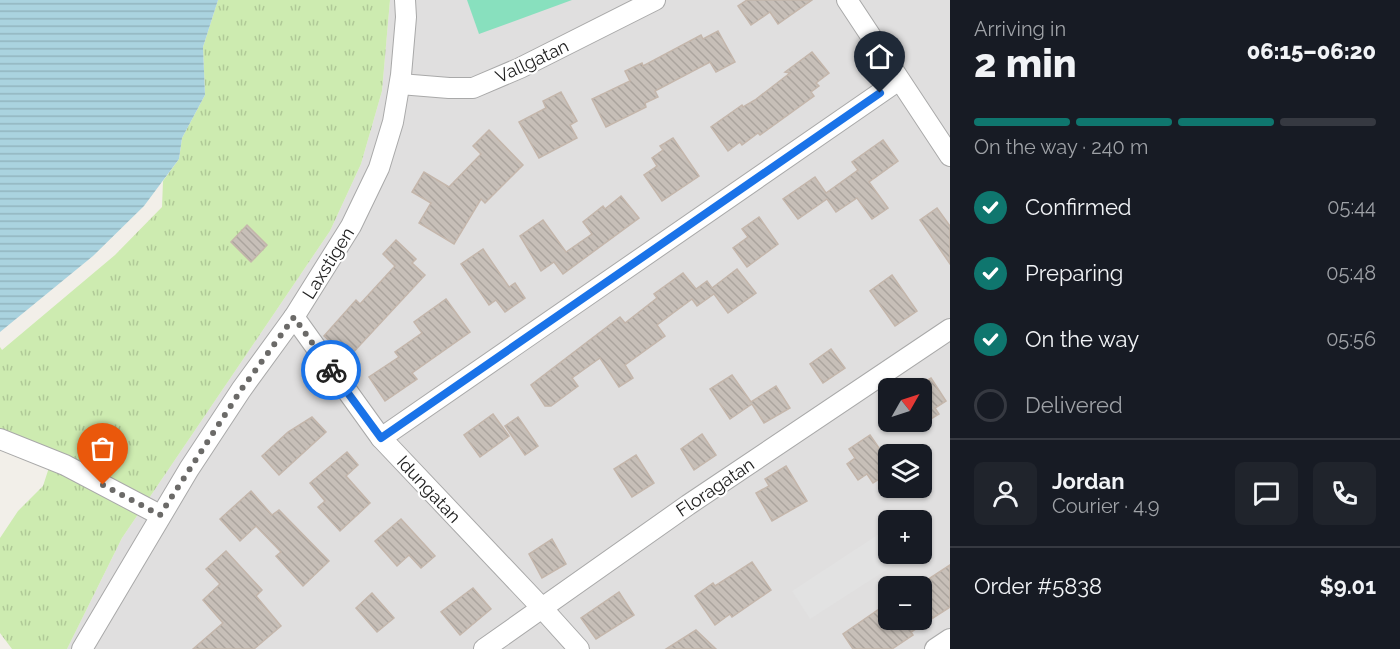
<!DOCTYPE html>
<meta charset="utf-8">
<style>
body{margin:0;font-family:Raleway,sans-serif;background:#20242c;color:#f1f3f6;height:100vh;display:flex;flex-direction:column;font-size:22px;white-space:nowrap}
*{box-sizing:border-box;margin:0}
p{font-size:20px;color:#9ea1a6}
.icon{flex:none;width:33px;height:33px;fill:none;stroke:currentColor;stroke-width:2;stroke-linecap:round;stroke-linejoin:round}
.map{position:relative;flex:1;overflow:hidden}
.side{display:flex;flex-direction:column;background:#171b24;width:450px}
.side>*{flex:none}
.needle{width:39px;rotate:51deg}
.controls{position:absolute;left:878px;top:378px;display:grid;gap:12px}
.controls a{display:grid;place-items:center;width:54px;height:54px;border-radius:9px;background:#171b24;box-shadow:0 2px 4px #0004;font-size:30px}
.pin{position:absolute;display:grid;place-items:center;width:51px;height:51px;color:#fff;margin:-62px -26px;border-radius:50% 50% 50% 0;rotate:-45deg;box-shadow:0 0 6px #0007}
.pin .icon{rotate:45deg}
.courier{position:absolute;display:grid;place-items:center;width:60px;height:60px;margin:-30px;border:4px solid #1a73e8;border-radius:50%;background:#fff;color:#222;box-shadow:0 2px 8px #0007}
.summary em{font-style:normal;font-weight:800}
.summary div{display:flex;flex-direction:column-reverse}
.summary{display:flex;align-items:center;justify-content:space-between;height:102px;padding:0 24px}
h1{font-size:39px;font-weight:800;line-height:45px}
.bar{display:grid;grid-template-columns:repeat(4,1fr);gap:9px 6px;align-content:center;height:72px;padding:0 24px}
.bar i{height:8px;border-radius:4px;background:#363941}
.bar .active{background:#0f766e}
.bar p{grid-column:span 4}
.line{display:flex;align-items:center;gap:15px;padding:0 24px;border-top:2px solid #363941}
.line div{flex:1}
.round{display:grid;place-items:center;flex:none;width:63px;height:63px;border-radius:9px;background:#20242c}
ol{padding:0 24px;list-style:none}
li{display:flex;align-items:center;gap:18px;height:66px}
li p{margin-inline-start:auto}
li .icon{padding:6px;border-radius:50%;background:#0f766e;color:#fff;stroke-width:4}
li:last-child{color:#9ea1a6}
li i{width:33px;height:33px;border:3px solid #363941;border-radius:50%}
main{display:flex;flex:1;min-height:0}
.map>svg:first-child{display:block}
.residential{fill:#e0dfdf;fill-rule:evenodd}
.grass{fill:url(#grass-tufts)}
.pitch{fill:#88e0be}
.parking{fill:#e2e2e2}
.water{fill:url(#water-rules)}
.building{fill:url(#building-back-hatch);stroke:#c4b6ab;stroke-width:1.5}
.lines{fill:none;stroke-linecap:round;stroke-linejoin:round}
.street-casing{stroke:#a9a9a9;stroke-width:22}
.street{stroke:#fff;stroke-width:20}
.done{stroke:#6b6a68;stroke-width:6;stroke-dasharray:0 10.8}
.route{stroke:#1a73e8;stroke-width:8}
.labels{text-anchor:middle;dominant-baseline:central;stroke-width:4.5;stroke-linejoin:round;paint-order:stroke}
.street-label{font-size:18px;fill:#222;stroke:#fff}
</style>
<main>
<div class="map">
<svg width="950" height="649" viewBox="0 0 950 649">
<defs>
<pattern id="grass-tufts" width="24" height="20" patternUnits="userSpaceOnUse" patternTransform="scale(1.5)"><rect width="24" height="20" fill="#cdebb0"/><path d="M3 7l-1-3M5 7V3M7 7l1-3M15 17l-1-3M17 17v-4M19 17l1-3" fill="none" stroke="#b0c997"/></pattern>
<pattern id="water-rules" width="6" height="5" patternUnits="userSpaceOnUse" patternTransform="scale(1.5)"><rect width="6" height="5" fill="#aad3df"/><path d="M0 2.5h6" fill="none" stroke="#92b5bf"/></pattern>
<pattern id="building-back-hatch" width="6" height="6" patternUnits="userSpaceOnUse" patternTransform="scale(1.5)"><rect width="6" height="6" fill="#c7bfb8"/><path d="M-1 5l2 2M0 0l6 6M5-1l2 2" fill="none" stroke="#aba49e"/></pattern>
</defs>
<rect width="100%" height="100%" fill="#f2efe9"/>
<path class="residential" d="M 390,0 L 950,0 L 950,649 L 67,649 L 122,538 L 330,231 L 361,164 L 382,91 ZM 888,388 L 921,388 L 921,422 L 888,422 ZM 888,454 L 921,454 L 921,488 L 888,488 ZM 888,520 L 921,520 L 921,554 L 888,554 ZM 888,586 L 921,586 L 921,620 L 888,620 Z"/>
<polygon class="grass" points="218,0 390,0 382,91 361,164 330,231 122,538 67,649 12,649 0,633 0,538 18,511 43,486 54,452 0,432 0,347 2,350 115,255 162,207 163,181 179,159 182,138 205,95 203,47"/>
<polygon class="pitch" points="467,0 572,0 479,34"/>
<polygon class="parking" points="888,528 888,554 911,554 810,619 792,591"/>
<polygon class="water" points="0,0 218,0 203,47 205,95 182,138 179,159 144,206 93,256 0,332"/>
<g class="building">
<polygon points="747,0 812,0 778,24 770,12 751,25 738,6"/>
<polygon points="718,31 735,62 716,72 710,62 655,91 658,97 645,103 646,107 606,127 592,99 630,81 625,71 642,63 643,66 701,35 703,39"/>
<polygon points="812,52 829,73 816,83 819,86 811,92 814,96 760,135 758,133 742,145 740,142 728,151 711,127 742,105 743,107 755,100 790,73 785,72"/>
<polygon points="561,92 577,121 570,125 577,138 539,158 519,122 546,108 543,101"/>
<polygon points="489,130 523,165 485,203 481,199 454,244 419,223 431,203 412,192 424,172 449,187 481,154 473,146"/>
<polygon points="673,138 699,176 662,201 644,175 657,166 652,158 663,150 660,146"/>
<polygon points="883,140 898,161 869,182 888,208 872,219 857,198 836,212 827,199 798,219 783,199 815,177 826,193 858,170 852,162"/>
<polygon points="621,196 639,218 563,274 554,262 541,271 520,236 543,220 566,252 592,234 583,222 603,206 605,209"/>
<polygon points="937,208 950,226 950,264 920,220"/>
<polygon points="759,217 778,244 747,267 733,248 748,237 742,229"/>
<polygon points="247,225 267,245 251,262 231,242"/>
<polygon points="396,240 416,259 412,263 425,275 348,358 324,336 356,300 360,304 395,266 383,254"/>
<polygon points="483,249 509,287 515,283 525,298 505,312 496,300 489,305 461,264"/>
<polygon points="737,269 756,293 728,313 714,294 697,306 692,299 657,325 665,336 625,365 633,378 619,387 600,358 572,378 578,386 551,406 545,406 531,385 620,317 625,323 657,298 654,294 683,273 696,289 707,281 712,288"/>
<polygon points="892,275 917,311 895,326 870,291"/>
<polygon points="446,299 470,332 412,373 417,379 385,401 369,377 399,357 395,352 422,333 414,322"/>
<polygon points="831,349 845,368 823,383 810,364"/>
<polygon points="732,375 751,402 776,386 790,408 764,423 752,404 730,419 710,389"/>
<polygon points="931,378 946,401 935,408 939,414 921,425 921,384"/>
<polygon points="493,414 509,436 480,457 464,435"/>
<polygon points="312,417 326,432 279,475 262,456 288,432"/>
<polygon points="518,417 538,446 525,455 505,426"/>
<polygon points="702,434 716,455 694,470 681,449"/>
<polygon points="870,435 888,461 888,473 873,483 867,474 858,480 847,464 855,458 849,449"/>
<polygon points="347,452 358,465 346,476 370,503 340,531 318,507 325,501 310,483"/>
<polygon points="636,455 654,483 632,497 614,469"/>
<polygon points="786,466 807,501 772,521 756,493 769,486 765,479"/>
<polygon points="251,491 272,515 279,510 329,561 303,586 276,556 281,552 256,526 240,541 220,519"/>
<polygon points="401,519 435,556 421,568 409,555 397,566 375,541"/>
<polygon points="552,539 566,564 542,578 529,554"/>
<polygon points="226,551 262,590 256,596 281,626 254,649 193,649 223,623 203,600 220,584 206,569"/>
<polygon points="752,562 771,590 732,617 730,614 715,625 695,596 713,583 715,586"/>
<polygon points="950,565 950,607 911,632 913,635 892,649 853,649 843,634 888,603 888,620 921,620 921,584"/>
<polygon points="473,588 491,609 460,635 441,612"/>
<polygon points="619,592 634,615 596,639 581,618"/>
<polygon points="372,593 394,618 377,632 356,608"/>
<polygon points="696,630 716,649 666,649"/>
</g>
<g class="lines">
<g class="street-casing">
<g id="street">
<polyline points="847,0 950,156"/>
<polyline points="400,84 449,88 473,88 520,68 655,0"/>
<polyline points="294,317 381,438 542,608 579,649"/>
<polyline points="381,438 899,80"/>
<polyline points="0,439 65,465 160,515"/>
<polyline points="82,649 189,469 241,390 294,317 351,226 379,168 393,122 401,75 406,17 405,0"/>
<polyline points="484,649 688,505 950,329"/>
<polyline points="935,649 950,639"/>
</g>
</g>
<use href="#street" class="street"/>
</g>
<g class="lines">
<polyline class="done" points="103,485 160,515 241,390 294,317 331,370"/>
<polyline class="route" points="331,370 381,438 880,93"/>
</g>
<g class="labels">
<g class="street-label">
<text transform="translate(532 61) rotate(-25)">Vallgatan</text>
<text transform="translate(328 263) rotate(-58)">Laxstigen</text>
<text transform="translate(715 487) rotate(-34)">Floragatan</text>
<text transform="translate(429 489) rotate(47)">Idungatan</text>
</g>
</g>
</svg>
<div class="controls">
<a><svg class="needle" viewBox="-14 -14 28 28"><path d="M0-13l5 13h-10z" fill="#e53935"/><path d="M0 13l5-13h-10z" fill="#9ea1a6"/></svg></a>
<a><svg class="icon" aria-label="layers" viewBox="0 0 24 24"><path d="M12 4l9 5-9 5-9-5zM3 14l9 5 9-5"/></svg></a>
<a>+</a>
<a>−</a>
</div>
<div class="pin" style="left:103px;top:485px;background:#ea580c"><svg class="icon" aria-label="bag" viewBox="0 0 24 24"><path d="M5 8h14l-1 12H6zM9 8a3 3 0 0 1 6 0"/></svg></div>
<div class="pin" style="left:880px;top:93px;background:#1f2937"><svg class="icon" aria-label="home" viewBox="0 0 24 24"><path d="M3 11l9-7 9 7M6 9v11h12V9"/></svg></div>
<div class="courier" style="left:331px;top:370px"><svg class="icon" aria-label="bike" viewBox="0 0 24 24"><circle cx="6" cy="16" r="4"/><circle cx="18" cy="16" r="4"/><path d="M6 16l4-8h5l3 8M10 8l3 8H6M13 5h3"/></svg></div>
</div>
<section class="side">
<div class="summary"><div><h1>2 min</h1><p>Arriving in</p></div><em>06:15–06:20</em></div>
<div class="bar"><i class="active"></i><i class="active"></i><i class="active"></i><i></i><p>On the way · 240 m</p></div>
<ol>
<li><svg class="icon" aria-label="check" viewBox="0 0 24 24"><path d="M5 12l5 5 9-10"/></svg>Confirmed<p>05:44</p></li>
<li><svg class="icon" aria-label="check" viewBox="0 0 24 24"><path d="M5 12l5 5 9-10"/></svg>Preparing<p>05:48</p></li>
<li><svg class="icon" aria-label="check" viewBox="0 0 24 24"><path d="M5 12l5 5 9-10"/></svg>On the way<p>05:56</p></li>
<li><i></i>Delivered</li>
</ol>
<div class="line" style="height:108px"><a class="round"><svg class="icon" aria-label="person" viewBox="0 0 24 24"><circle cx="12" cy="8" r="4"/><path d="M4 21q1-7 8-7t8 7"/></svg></a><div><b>Jordan</b><p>Courier · 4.9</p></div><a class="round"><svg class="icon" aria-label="chat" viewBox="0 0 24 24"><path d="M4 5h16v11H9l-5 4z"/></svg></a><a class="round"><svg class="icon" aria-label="phone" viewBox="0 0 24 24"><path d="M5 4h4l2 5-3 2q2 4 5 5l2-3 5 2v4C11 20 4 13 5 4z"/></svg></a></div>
<div class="line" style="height:78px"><div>Order #5838</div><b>$9.01</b></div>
</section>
</main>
